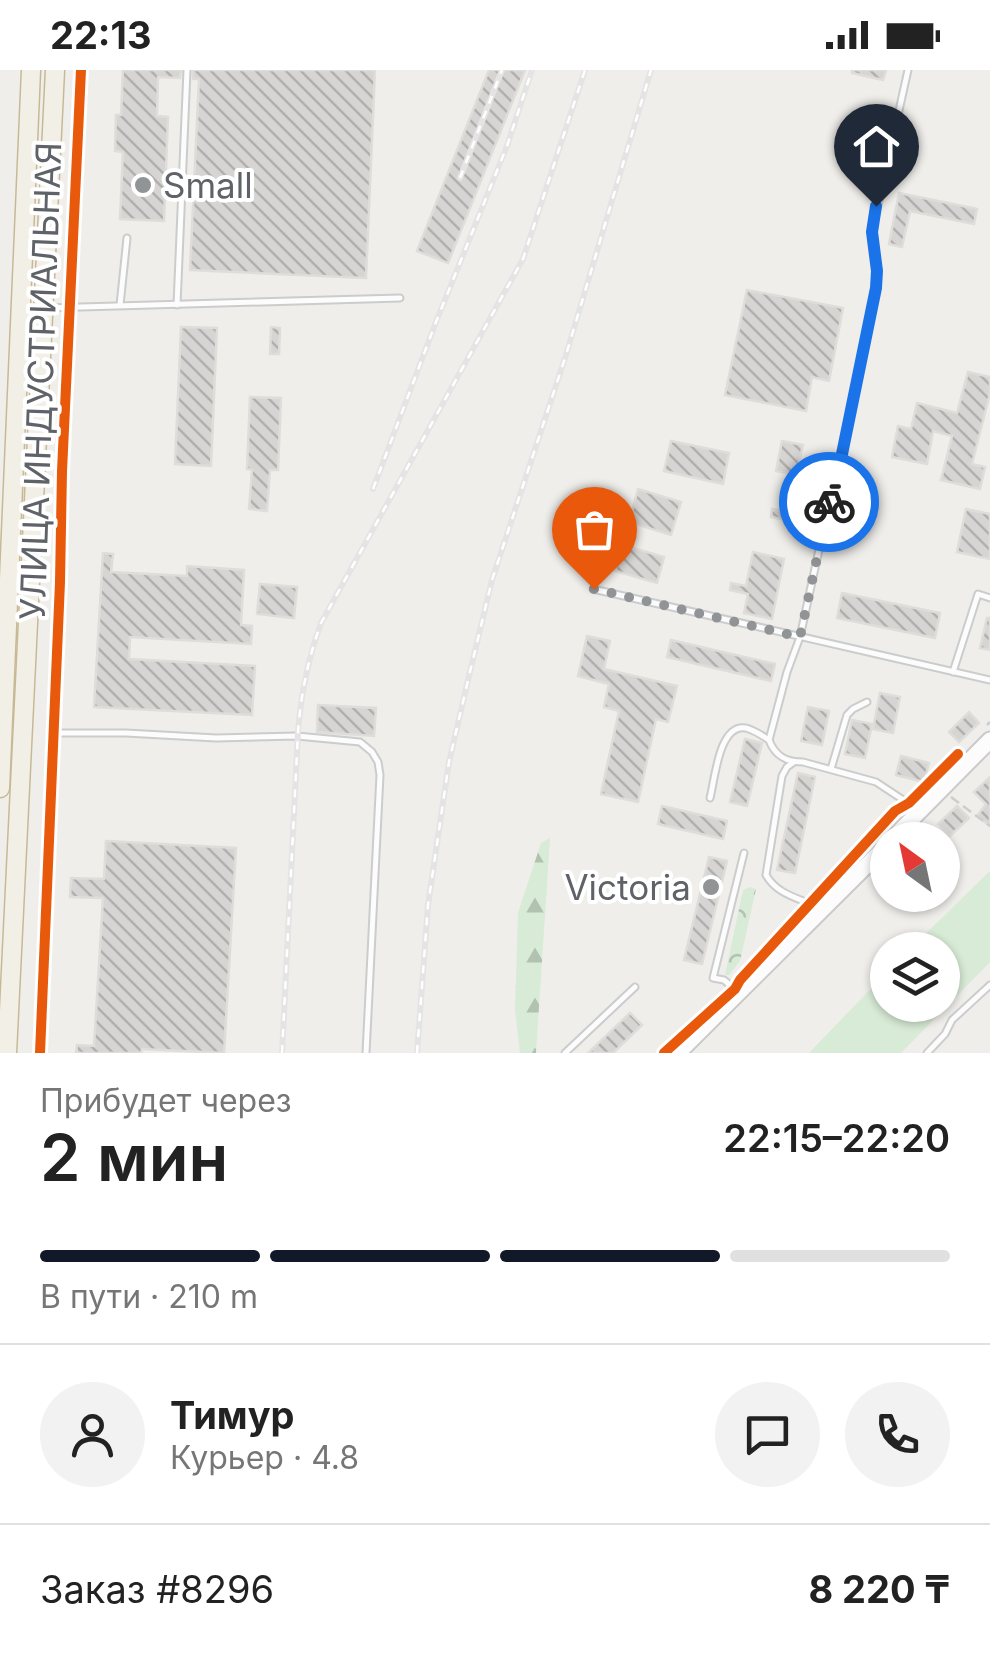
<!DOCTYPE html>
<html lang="ru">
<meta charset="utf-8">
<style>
body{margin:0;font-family:Inter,sans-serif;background:#f2f2f2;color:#222;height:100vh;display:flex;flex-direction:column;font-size:38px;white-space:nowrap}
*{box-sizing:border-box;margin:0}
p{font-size:32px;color:#767676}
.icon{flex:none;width:55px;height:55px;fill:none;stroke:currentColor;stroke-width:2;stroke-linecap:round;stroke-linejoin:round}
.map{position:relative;height:983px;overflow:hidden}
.details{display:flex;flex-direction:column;background:#fff;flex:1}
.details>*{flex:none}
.needle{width:65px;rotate:327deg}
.controls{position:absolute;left:870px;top:752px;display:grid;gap:20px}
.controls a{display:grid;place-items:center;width:90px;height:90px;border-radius:50%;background:#fff;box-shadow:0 2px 8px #0004;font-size:50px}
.pin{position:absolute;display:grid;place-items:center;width:85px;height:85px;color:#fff;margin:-102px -42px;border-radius:50% 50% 50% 0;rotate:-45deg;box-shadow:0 0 10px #0007}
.pin .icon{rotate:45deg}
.courier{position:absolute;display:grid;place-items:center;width:100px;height:100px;margin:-50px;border:8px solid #1a73e8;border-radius:50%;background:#fff;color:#222;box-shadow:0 2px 12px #0007}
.overview em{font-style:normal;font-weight:600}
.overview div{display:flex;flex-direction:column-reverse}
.overview{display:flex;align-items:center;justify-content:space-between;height:170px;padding:0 40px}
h1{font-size:65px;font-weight:600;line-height:75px}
.bar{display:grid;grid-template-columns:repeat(4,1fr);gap:15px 10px;align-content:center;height:120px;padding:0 40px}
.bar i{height:12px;border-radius:8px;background:#e0e0e0}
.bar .on{background:#111827}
.bar p{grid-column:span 4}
.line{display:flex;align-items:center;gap:25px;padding:0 40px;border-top:2px solid #e0e0e0}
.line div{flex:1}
.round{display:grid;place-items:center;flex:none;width:105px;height:105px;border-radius:52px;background:#f2f2f2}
.status{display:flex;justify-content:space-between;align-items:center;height:70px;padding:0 50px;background:#fff;direction:ltr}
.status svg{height:28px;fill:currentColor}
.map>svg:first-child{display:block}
.green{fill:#d8ebd6}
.forest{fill:url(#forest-firs)}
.park{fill:url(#park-crowns)}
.building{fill:url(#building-back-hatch);stroke:#deddd9;stroke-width:2.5}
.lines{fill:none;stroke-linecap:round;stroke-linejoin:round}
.service-casing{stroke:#cbcccc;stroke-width:9}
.minor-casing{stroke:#cbcccc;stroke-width:15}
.secondary-casing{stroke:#cacacb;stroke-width:19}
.trunk-casing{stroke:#c8b996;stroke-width:21}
.path{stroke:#cacfcc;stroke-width:2.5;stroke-dasharray:10 5;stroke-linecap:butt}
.service{stroke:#fdfcfc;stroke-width:5}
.minor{stroke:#fdfcfc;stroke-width:11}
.secondary{stroke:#fdfcfc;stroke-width:15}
.trunk{stroke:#f2f0e6;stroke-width:18}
.rail-casing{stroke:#e4e4e4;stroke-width:6}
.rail{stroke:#fff;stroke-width:2.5;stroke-dasharray:8;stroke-linecap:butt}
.cycleway-casing{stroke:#fff;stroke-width:16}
.cycleway{stroke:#e8590c;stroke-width:10}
.done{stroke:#919496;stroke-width:10;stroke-dasharray:0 18}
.route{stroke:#1a73e8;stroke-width:12}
.poi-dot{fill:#919496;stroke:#fff;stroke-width:4}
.labels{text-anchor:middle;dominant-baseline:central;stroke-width:8;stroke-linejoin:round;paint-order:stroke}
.poi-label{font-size:35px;fill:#5f6368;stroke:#fff;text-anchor:start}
.street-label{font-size:35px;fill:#5f6368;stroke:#fff}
</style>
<div class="status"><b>22:13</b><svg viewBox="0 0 49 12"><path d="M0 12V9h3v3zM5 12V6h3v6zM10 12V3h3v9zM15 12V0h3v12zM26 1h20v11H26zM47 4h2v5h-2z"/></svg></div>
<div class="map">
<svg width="990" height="983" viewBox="0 0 990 983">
<defs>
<pattern id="forest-firs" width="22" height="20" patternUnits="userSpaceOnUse" patternTransform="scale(2.5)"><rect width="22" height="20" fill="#d8ebd6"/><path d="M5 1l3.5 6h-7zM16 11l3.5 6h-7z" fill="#b2c2b1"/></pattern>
<pattern id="park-crowns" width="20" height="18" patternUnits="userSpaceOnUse" patternTransform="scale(2.5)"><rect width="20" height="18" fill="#d8ebd6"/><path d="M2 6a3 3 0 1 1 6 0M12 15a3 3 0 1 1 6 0" fill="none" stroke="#b2c2b1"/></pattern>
<pattern id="building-back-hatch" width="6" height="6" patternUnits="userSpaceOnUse" patternTransform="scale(2.5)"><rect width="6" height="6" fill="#d6d5d3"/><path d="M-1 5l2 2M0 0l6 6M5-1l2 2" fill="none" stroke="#b1b0af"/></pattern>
</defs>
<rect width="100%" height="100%" fill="#efeeea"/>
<polygon class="green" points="990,801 990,892 901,983 809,983 887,902 888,935 942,935 942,880 909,880"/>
<polygon class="forest" points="550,768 536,983 520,983 515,940 518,843 541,773"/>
<polygon class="park" points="750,817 756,819 740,891 729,905 725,905 743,820"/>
<g class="building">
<polygon points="123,0 181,0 180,8 158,7 157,46 168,47 164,151 120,149 123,82 115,81 116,45 121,45"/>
<polygon points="193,0 375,0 366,208 190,200 199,9 193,9"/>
<polygon points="489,0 525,0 448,193 417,181"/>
<polygon points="852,0 886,0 883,10 852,3"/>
<polygon points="899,123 977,139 974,154 910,141 902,177 889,174"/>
<polygon points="747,220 843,238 829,311 812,307 806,341 725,325"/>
<polygon points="181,257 217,258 211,396 175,394"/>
<polygon points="271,257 280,258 279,284 270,284"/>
<polygon points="968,302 990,307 990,323 972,394 985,397 980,419 941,410 952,366 933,361 927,394 892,387 898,356 911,359 917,333 957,343"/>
<polygon points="250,327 281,328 278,400 270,400 267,441 249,439 252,400 247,399"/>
<polygon points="671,371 729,383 723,414 664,401"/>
<polygon points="782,371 803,375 796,405 776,401"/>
<polygon points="638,419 681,432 671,465 629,452"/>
<polygon points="772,439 794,443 793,451 771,447"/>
<polygon points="966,439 990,444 990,489 957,482"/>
<polygon points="623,475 664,487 657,513 615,501"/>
<polygon points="753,482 784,489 772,549 744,543 748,524 730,520 731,513 746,516"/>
<polygon points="103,483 113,484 111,502 187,506 187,496 244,500 241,555 252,556 251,574 130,567 129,589 255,596 252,645 94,637"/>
<polygon points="260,514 297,517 294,548 257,544"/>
<polygon points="842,523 940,543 935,568 837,548"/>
<polygon points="987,548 990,548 990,580 980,578"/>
<polygon points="587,566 610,571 604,599 677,616 668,652 656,649 638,732 601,724 619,641 604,637 609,614 578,606"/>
<polygon points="671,570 775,594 771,611 667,587"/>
<polygon points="880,623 900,627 893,663 873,659"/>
<polygon points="318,635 376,638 374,666 317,662"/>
<polygon points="808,637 829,641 822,675 801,671"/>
<polygon points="969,642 979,653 959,672 949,662"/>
<polygon points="852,650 872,654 865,688 845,684"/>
<polygon points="745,669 762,673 747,736 730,732"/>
<polygon points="901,686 929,693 924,712 896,705"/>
<polygon points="798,703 815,707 795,803 777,800"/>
<polygon points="990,707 990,756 977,746 986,734 974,722"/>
<polygon points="662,736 727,751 723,769 658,754"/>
<polygon points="957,736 969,748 950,766 938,754"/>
<polygon points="106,771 236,778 224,983 142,979 141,983 76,983 77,975 94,976 103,828 70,827 71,808 104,809"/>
<polygon points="709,787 727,791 702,894 684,890"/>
<polygon points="630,943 642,955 613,983 588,983"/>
</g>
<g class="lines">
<g class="service-casing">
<g id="service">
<polyline points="120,235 127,168"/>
<polyline points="177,235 187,0"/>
<polyline points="46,238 400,228"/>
<polyline points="593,519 990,610"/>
<polyline points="953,602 978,524 990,528"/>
<polyline points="54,663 126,663 216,668 297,666 360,672 372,682 378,692 380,705 366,983"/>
<polyline points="769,670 787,602 800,567 837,397 842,384 876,218 877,201 872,162 908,0"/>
<path d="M 794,692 L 787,697 L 782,706 L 766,805 C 778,826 801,828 821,839"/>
<polyline points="831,699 847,645 853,639 867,632"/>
<path d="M 710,728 C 715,709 719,653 746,658 C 754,660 763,666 769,670 C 775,686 786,692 803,692 L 876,712 L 917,739"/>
<polyline points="738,922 724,910 713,908 744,783"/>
<polyline points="565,983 635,917"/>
<polyline points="927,983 945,964 952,950 990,915"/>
</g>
</g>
<g class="minor-casing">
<polyline id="minor" points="40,983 60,512 62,401 81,0"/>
</g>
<g class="secondary-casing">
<g id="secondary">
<polyline points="891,770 990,670"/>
<polyline points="678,983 888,774"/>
</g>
</g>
<g class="trunk-casing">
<g id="trunk">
<polyline points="0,718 31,0"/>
<polyline points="7,983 55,0"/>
</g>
</g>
<g class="path">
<polyline points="987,655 990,652"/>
<polyline points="951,727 990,756"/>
</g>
<use href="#service" class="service"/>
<use href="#minor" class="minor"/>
<use href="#secondary" class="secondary"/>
<use href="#trunk" class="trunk"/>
<g class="rail-casing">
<g id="rail">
<polyline points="460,108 502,0"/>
<polyline points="373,419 436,252 507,76 532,0"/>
<path d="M 282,983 L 298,662 C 301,623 308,589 321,553 L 523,189 L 585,0"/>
<polyline points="417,983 428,835 449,692 469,606 492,510 566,285 651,0"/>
</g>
</g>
<use href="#rail" class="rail"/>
<g class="cycleway-casing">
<g id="cycleway">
<polyline points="40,983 60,512 62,401 81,0"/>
<polyline points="664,983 735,919 740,910 895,741 909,733 958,684"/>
</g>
</g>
<use href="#cycleway" class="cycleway"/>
</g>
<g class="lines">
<polyline class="done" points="594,519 800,567 829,432"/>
<polyline class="route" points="829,432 836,398 842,384 876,218 877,201 872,162 876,136"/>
</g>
<g class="poi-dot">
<circle cx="143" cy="115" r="10"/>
<circle cx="711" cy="817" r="10"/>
</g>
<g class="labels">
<g class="poi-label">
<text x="163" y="115">Small</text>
<text x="691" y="817" text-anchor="end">Victoria</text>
</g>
<g class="street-label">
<text transform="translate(40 311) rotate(-88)">УЛИЦА ИНДУСТРИАЛЬНАЯ</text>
</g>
</g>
</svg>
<div class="controls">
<a><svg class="needle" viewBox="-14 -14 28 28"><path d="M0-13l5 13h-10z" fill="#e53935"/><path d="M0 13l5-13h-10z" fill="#767676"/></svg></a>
<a><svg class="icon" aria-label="layers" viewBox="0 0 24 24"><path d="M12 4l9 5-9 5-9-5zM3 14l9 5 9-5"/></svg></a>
</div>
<div class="pin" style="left:594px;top:519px;background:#ea580c"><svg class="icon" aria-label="bag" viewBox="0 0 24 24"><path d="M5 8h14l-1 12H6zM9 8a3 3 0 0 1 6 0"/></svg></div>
<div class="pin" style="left:876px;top:136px;background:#1f2937"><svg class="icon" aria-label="home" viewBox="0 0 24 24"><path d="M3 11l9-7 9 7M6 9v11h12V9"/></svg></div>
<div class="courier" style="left:829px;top:432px"><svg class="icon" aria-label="bike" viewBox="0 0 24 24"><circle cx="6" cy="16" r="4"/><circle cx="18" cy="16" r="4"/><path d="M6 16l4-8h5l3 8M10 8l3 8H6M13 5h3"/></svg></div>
</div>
<section class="details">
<div class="overview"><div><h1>2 мин</h1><p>Прибудет через</p></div><em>22:15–22:20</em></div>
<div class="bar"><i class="on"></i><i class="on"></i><i class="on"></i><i></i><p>В пути · 210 m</p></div>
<div class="line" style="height:180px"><a class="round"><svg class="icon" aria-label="person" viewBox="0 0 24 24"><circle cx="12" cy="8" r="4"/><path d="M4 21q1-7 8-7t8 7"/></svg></a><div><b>Тимур</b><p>Курьер · 4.8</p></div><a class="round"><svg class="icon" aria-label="chat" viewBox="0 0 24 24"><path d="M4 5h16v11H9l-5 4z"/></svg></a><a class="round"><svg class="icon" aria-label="phone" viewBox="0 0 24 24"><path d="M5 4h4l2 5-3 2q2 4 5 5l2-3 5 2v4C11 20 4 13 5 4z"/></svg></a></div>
<div class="line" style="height:130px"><div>Заказ #8296</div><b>8 220 ₸</b></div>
</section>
